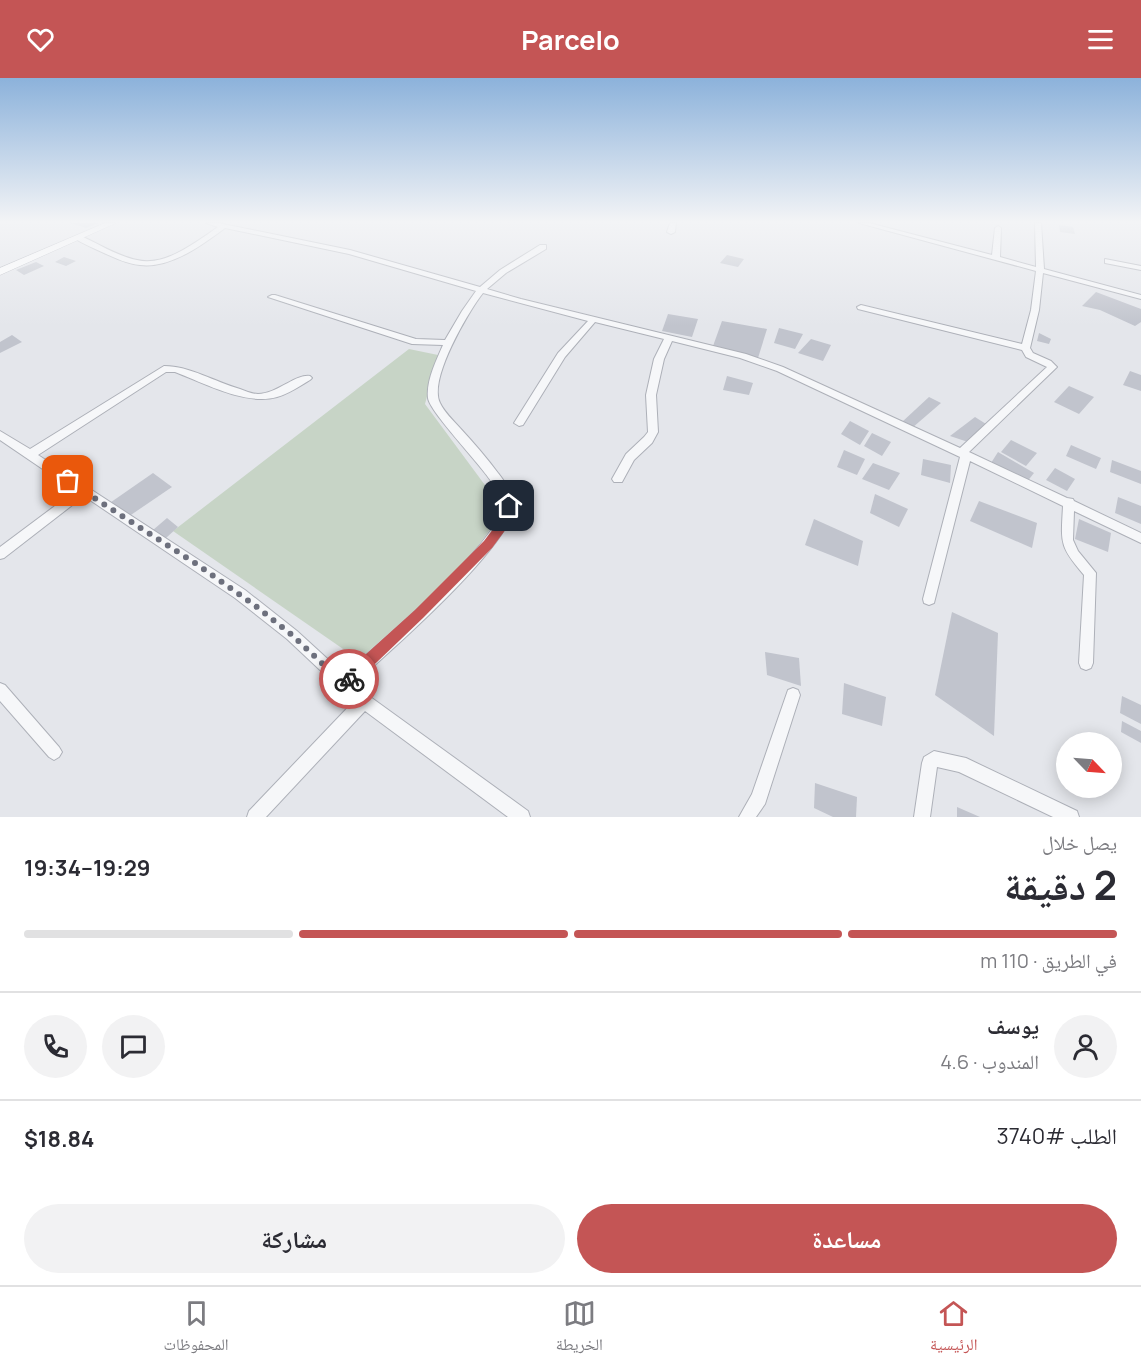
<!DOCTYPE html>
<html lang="ar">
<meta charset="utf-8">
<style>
body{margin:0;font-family:Manrope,"Noto Naskh Arabic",sans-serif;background:#f2f2f3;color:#2b2b33;direction:rtl;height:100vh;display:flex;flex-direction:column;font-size:22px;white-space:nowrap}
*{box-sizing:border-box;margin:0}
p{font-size:20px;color:#7c7c81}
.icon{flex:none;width:33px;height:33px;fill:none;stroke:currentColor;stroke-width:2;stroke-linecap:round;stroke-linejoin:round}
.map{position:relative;height:739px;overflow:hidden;direction:ltr}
.side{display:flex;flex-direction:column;background:#fff;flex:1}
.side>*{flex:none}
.needle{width:39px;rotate:115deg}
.controls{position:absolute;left:1056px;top:654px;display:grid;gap:12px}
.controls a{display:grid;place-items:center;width:66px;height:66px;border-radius:50%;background:#fff;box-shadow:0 3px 15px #0003;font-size:30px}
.pin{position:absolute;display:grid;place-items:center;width:51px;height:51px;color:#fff;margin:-26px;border-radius:12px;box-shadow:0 3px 9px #0006}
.courier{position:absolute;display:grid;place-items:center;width:60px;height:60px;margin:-30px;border:4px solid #c45555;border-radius:50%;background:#fff;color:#222;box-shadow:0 2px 8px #0007}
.head em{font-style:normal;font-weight:700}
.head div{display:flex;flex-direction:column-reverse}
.head{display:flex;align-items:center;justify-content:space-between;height:102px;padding:0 24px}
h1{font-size:39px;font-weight:700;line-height:45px}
.bar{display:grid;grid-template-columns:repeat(4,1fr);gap:9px 6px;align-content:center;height:72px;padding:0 24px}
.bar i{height:8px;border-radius:4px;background:#e1e1e2}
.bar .selected{background:#c45555}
.bar p{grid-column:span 4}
.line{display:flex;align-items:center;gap:15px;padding:0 24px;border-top:2px solid #e1e1e2}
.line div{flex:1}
.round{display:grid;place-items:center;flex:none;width:63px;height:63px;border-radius:32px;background:#f2f2f3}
.action{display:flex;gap:12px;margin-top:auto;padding:12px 24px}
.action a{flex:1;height:69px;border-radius:36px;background:#c45555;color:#fff;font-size:24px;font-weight:700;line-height:69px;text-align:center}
.action a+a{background:#f2f2f3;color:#2b2b33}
header{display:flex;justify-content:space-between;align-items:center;height:78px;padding:0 24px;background:#c45555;color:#fff;font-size:27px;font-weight:700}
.tabs{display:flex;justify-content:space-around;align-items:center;height:84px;border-top:2px solid #e1e1e2;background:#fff;font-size:16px;color:#7c7c81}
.tabs a{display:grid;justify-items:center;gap:3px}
.tabs .selected{color:#c45555}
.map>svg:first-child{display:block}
.green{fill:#c7d4c6}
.building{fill:#c1c4cd}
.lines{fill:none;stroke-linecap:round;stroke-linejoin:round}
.street-casing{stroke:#adb0b8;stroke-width:2}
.secondary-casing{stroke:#adb0b8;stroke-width:1}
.street{fill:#f6f7f9;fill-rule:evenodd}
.secondary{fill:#fff;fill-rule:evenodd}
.route{fill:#c45555}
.done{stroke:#6d707d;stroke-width:6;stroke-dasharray:0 10.8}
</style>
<header><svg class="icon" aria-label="menu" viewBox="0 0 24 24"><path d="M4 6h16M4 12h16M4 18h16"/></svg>Parcelo<svg class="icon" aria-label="heart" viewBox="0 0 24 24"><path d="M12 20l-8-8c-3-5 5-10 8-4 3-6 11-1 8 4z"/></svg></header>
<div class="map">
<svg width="1141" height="739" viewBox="0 0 1141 739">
<rect width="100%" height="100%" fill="#e4e6eb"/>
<path class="green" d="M 409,271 L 438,277 L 425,326 L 496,422 L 498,439 C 464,495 407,538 359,582 L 173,453 Z"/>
<g class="building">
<polygon points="70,145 99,145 86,150"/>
<polygon points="1059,147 1073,149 1075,156 1060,154"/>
<polygon points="727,177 744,181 738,189 720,185"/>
<polygon points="64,179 76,183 66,188 55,184"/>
<polygon points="36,184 44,188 24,197 16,192"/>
<polygon points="1096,214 1141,231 1141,244 1135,248 1100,232 1082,228"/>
<polygon points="668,236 698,241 692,259 662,253"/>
<polygon points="722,243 767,251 758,280 713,268"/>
<polygon points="779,250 803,256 795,271 774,265"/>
<polygon points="1039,255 1051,261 1049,266 1037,263"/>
<polygon points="12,257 22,264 0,275 0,264"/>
<polygon points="811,261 831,267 823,283 798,275"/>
<polygon points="1130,293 1141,297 1141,313 1123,307"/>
<polygon points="727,298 753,305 749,317 723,312"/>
<polygon points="1069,308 1094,319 1079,336 1054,324"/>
<polygon points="929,319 941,325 912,350 902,344"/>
<polygon points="975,339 986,346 968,364 950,358"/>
<polygon points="850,343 869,353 860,367 841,356"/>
<polygon points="872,355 891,364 882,378 864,368"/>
<polygon points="1011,362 1037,375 1026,388 1001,374"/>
<polygon points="1071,367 1101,380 1096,391 1066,378"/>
<polygon points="844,372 865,381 857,397 837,389"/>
<polygon points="998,374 1034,395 1026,405 991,385"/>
<polygon points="923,381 951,387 950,405 921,397"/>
<polygon points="1112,382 1141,393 1141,406 1110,394"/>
<polygon points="873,385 900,395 889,412 862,401"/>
<polygon points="1055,390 1075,401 1067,413 1046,402"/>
<polygon points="153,395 172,409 122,443 104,429"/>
<polygon points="875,416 908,431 899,449 870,435"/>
<polygon points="1118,419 1141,428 1141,446 1115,435"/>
<polygon points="979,423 1037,445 1032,470 970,443"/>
<polygon points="167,440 178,449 166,460 153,452"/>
<polygon points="814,441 863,463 858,488 805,467"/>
<polygon points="1079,441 1111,455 1108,474 1075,461"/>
<polygon points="952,534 998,555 994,658 935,617"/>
<polygon points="765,574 799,580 801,608 767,597"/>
<polygon points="844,605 886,619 882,648 842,636"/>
<polygon points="1122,618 1141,627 1141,646 1120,635"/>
<polygon points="1122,643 1141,653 1141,665 1121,654"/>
<polygon points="815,705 857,719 856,739 833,739 814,730"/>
<polygon points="957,729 980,739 957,739"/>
</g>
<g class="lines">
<g class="street-casing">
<g id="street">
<path d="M 206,145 L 218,145 L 350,172 L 480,209 L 500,192 L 540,167 L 546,167 L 546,171 L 506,195 L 487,211 L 521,221 L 746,276 L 783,289 L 960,370 L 1047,289 L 1026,279 L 1022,272 L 858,231 L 857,229 L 861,227 L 1022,266 L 1031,232 L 1036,193 L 859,145 L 869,145 L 992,177 L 995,150 L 998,148 L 1001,150 L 1000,179 L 1036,189 L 1035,145 L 1041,145 L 1044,191 L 1141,217 L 1141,221 L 1043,195 L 1039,232 L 1030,270 L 1033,275 L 1051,283 L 1057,289 L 969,374 L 1067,420 L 1073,421 L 1074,423 L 1141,455 L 1141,465 L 1074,433 L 1073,462 L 1078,473 L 1096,495 L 1093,585 L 1091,590 L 1086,592 L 1081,590 L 1079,585 L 1084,497 C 1059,468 1061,465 1063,428 L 970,383 L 935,521 L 934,525 L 929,527 L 924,525 L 923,521 L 960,379 L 777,293 L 740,280 L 672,263 L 664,281 L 656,317 L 658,354 L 652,365 L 634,382 L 622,404 L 614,404 L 612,401 L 626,376 L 644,359 L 648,354 L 646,317 L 654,281 L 664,261 L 595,244 L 565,279 L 523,347 L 519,348 L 514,345 L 558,275 L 588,243 L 483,215 C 468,234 428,302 440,325 C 444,334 453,342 460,350 C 473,364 486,379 498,395 C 504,403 514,416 514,427 C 513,467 387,576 355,605 L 369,618 L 528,733 L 530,739 L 508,739 L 365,633 L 266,739 L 247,739 L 249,733 L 354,623 L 338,611 L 336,607 L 287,561 L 235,520 L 84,418 L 4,480 L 0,481 L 0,469 L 75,413 L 0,362 L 0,353 L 30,371 L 164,288 C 190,288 215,304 240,311 C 246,313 252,316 258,316 C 277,316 295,296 310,298 L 312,300 L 310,302 C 300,308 288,316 277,319 C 246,328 204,305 175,294 L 166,294 L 38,377 L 245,512 L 297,553 L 344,596 C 375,569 500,464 502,428 C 503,419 496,410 491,403 C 480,386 430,334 428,320 C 426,303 436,283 443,267 L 412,266 L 268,219 L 272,217 L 275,217 L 416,261 L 445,262 L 462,233 L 476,213 L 349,176 L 225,150 C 202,167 170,191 140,187 C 127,186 115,180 104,175 C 94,170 83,166 74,160 L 81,158 C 99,166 117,178 137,182 C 165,189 196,164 218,149 Z"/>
<polygon points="670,145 676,145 675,154 671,156 667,154"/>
<polygon points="1105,181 1141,188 1141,192 1105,185"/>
<polygon points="0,605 5,607 59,669 62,674 59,679 54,682 49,679 0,623"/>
<polygon points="793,610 798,612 800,617 765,726 756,739 739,739 752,716 788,612"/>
<polygon points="934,673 966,680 1077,733 1079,739 1053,739 959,694 937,689 930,739 914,739 922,685 924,679"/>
</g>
</g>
<g class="secondary-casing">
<polygon id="secondary" points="105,145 116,145 0,197 0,190"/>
</g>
<use href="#street" class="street"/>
<use href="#secondary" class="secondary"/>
</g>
<linearGradient id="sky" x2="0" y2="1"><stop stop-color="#8cb2db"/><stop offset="0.58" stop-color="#f3f4f6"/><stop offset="1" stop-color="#f3f4f6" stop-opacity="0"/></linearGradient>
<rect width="1141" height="248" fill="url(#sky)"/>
<polygon class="route" points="509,424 514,428 509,447 492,470 423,540 354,606 349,607 344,606 342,601 344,596 415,532 484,463 500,442 505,425"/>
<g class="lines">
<polyline class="done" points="68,403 198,487 253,526 292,557 344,606 349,601"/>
</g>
</svg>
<div class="controls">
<a><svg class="needle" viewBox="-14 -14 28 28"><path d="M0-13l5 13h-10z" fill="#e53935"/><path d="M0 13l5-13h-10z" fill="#7c7c81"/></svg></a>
</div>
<div class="pin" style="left:68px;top:403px;background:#ea580c"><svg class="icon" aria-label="bag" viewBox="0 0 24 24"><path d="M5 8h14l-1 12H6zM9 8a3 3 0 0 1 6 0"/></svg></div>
<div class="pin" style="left:509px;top:428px;background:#1f2937"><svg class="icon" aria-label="home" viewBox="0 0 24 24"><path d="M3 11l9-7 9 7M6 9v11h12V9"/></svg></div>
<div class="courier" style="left:349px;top:601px"><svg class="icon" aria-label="bike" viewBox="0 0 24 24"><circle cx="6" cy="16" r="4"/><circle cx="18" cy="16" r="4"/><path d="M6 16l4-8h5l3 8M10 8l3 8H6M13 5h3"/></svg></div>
</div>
<section class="side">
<div class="head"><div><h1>2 دقيقة</h1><p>يصل خلال</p></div><em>19:29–19:34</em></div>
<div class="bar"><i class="selected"></i><i class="selected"></i><i class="selected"></i><i></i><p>في الطريق · 110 m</p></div>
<div class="line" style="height:108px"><a class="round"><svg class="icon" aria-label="person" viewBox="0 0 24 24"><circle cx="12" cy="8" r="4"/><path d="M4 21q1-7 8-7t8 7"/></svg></a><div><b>يوسف</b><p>المندوب · 4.6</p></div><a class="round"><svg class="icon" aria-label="chat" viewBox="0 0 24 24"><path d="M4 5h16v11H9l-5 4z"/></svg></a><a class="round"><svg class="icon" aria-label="phone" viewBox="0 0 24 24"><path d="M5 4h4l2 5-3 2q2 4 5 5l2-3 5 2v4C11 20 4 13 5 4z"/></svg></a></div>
<div class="line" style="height:78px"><div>الطلب #3740</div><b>$18.84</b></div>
<div class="action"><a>مساعدة</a><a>مشاركة</a></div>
</section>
<nav class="tabs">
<a class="selected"><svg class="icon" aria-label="home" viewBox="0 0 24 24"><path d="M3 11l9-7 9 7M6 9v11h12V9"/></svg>الرئيسية</a>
<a><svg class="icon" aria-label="map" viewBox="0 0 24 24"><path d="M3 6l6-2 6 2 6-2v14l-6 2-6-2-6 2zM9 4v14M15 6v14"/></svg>الخريطة</a>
<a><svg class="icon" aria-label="saved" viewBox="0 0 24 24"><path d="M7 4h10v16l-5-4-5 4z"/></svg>المحفوظات</a>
</nav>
